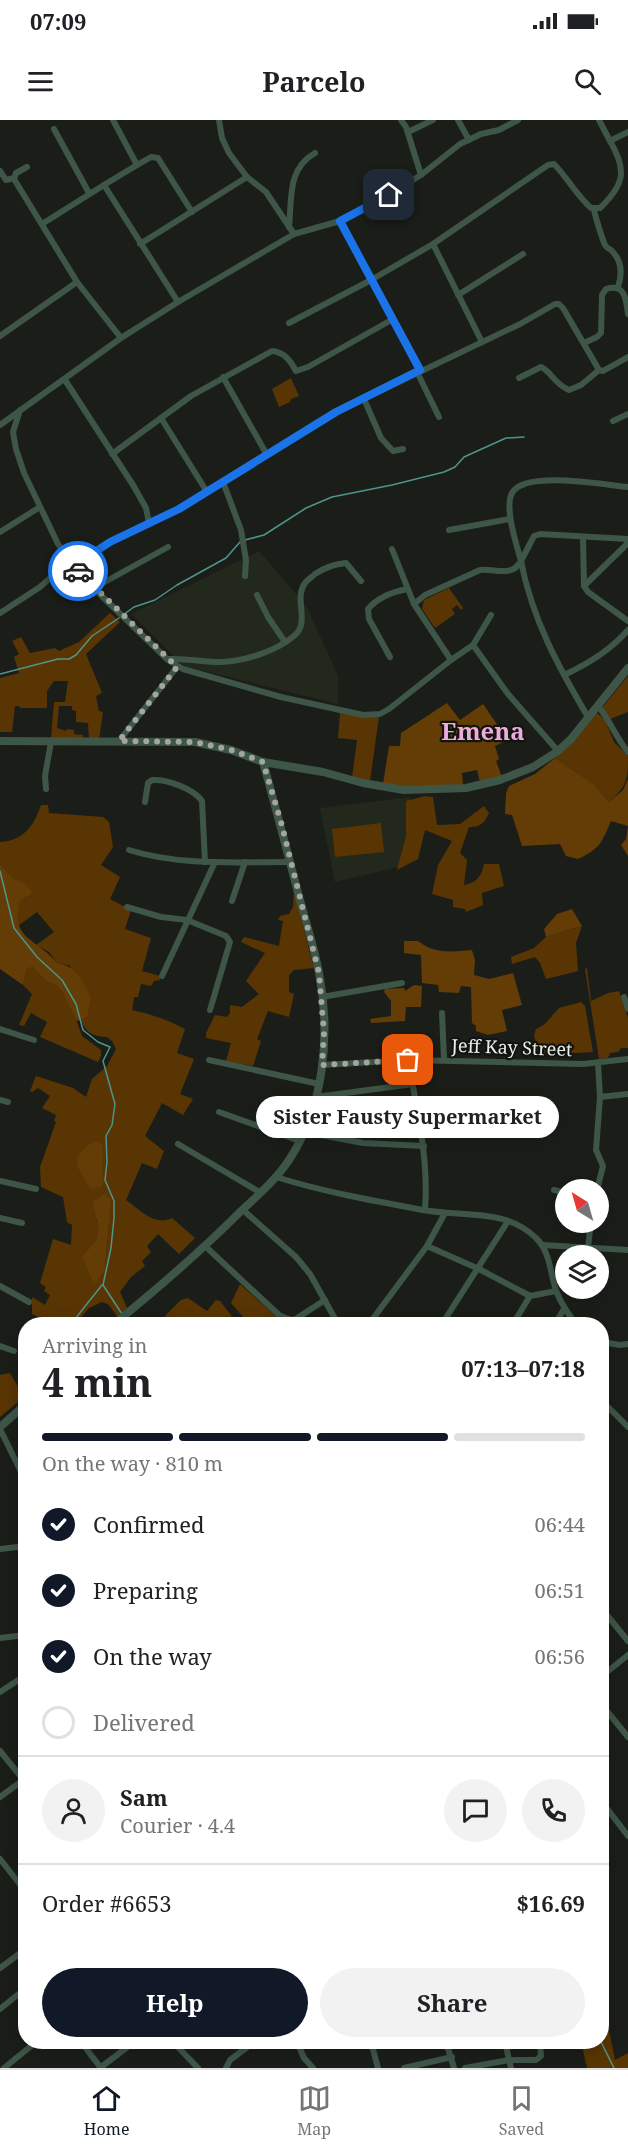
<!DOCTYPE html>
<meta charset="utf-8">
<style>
body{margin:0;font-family:"Noto Serif",serif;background:#f2f2f2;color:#202124;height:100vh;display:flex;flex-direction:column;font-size:22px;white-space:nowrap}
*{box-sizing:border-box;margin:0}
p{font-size:20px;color:#757577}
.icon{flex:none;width:33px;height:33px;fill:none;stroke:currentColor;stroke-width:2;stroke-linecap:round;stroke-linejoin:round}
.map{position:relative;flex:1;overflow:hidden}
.details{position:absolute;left:18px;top:1197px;width:591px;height:732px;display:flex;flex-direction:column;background:#fff;border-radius:24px;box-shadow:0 3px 15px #0003}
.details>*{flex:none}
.needle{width:39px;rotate:323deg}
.controls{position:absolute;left:555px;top:1059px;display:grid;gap:12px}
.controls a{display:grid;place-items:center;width:54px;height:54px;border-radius:50%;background:#fff;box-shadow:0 3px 15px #0003;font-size:30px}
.pin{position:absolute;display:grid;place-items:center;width:51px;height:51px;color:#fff;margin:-26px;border-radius:12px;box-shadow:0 3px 9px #0006}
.courier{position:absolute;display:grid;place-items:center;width:60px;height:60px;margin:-30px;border:4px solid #1a73e8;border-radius:50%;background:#fff;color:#222;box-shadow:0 2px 8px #0007}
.bubble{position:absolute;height:42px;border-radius:21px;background:#fff;box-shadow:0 3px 15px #0003;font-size:20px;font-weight:700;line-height:42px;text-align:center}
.summary em{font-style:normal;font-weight:700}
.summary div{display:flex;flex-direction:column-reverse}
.summary{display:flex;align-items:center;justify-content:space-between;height:102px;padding:0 24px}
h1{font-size:39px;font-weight:700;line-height:45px}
.bar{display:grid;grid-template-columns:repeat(4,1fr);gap:9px 6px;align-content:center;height:72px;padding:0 24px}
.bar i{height:8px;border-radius:4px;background:#e0e0e0}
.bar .selected{background:#111827}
.bar p{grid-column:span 4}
.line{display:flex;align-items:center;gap:15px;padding:0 24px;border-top:2px solid #e0e0e0}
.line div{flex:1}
.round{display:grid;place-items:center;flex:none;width:63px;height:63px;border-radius:32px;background:#f2f2f2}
ol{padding:0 24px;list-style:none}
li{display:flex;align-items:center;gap:18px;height:66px}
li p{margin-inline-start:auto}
li .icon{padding:6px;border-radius:50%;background:#111827;color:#fff;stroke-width:4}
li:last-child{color:#757577}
li i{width:33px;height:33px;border:3px solid #e0e0e0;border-radius:50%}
.primary-button{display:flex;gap:12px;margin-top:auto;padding:12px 24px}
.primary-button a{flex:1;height:69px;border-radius:36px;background:#111827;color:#fff;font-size:24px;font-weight:700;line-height:69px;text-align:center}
.primary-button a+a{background:#f2f2f2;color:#202124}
.status{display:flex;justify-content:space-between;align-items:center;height:42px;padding:0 30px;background:#fff;direction:ltr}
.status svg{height:16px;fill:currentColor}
header{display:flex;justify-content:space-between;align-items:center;height:78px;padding:0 24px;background:#fff;font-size:27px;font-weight:700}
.dock{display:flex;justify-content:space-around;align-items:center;height:84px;border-top:2px solid #e0e0e0;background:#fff;font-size:16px;color:#757577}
.dock a{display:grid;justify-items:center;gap:3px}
.dock .selected{color:#111827}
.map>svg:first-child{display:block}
.built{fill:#23281d}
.green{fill:#593503;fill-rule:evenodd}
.forest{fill:#643c06}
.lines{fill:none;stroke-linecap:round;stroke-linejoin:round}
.stream{stroke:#4d958d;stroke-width:1.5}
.minor{stroke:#3e5647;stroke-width:6}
.tertiary{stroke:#3e5647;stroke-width:8}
.done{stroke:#a3a5a0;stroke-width:6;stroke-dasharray:0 10.8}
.route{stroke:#1a73e8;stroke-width:8}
.labels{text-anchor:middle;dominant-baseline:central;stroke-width:4.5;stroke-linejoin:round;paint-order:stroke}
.street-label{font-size:18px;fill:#eceee9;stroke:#12150f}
.district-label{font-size:24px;font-weight:bold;fill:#efabdb;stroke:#12150f}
</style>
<div class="status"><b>07:09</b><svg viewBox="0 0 49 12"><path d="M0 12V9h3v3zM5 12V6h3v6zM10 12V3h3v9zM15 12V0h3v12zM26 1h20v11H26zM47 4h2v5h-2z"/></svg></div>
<header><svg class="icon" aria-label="menu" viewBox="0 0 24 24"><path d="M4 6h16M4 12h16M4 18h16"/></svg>Parcelo<svg class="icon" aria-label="search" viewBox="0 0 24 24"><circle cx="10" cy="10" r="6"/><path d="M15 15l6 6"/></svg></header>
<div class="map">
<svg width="628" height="1948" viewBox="0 0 628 1948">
<rect width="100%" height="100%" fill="#1b1e18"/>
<g class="built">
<polygon points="259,431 307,487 338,556 338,584 184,546 131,494"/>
<polygon points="411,677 403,746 335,762 320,688"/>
</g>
<g class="green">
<polygon points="291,258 299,276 291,279 290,282 279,287 272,269"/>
<polygon points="449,468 463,488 461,490 457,485 452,489 455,494 435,508 422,489 424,480"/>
<polygon points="110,493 120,502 86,534 102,573 96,576 99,591 103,592 99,620 89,619 88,603 76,602 76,591 72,590 72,586 59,586 57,608 66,611 67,609 74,610 74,614 83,615 84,620 51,619 54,582 65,582 68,561 54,561 47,571 47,588 20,588 19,586 15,586 12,612 0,612 0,558 19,553 14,537 19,534 12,521 21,517 30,533 55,528 59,531 79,522"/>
<polygon points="628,556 628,592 610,599 601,589"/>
<polygon points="340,593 379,597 370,661 352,657 357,620 338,618"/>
<path d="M 597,593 L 605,600 L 614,622 L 628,636 C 628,661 627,665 609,682 L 594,664 L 555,638 Z"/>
<path d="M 425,676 L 433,677 L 437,705 L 460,704 L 484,686 L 489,693 C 485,702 480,708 469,707 L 460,733 L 467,740 L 464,765 C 476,763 482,756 484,744 L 499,744 L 504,766 L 482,773 L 483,785 L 466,792 L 465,789 L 453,787 L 453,780 L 432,774 L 438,745 L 452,721 L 425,710 L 418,739 L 397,750 L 406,716 L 406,681 Z"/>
<path d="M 41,685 L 48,685 L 49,693 L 103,697 L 109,702 L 113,727 L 101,745 L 120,757 L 110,779 L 131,790 L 125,809 L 151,818 L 142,851 L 160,856 L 160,860 L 154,861 L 151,866 L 141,864 L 138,877 L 134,877 L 132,890 C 151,894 168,900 185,909 L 177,933 L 194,939 L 180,974 L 193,979 L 183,995 L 162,983 L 145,1016 L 164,1031 L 157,1049 L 142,1043 L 126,1080 C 139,1089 155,1107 172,1098 L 195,1118 L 179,1134 L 158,1114 L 147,1126 L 151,1132 L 142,1141 L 145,1146 L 131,1157 L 120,1172 L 127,1188 L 117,1196 L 108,1184 L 102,1182 L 89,1188 L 75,1204 L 47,1204 L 48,1201 L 32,1194 L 32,1177 L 45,1185 L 50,1175 L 44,1171 L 46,1167 L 40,1163 L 53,1119 L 71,1125 L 72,1105 L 67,1102 L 63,1077 L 41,1067 L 40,1047 L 56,1002 L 54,1001 L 56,995 L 42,988 L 50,976 L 38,968 L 32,972 L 30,971 L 36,956 L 73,968 L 86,977 L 92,959 L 107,946 L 116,929 L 112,921 L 107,917 C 94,917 84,912 81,899 L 87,897 L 70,846 L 57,843 L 49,832 L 36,825 L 54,812 L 37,792 L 18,806 L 16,793 L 21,780 L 29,776 L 24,763 L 13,758 L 0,744 L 0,722 C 23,721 34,706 41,685 ZM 96,1099 L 109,1104 L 105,1149 L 82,1136 L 93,1125 L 100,1111 Z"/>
<polygon points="381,703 384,732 335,737 332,709"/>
<polygon points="294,772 314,848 294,850 289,855 289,872 294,874 289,897 268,891 257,919 261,921 253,946 226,941 231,923 206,918 206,913 215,895 227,897 230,893 230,885 242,887 259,874 246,861 265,833 241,822 244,817 279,826 283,801 278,800 280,796 289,794 293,787"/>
<polygon points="582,806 576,823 578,851 546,859 540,843 535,837 512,844 511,837 534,828 546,817"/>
<polygon points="27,847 32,847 46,861 57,866 63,873 71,885 82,916 101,930 101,936 98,942 40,917 47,902 31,893 24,906 19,905 32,874 23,865"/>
<polygon points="587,848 591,881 608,873 619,871 628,898 628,928 621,928 618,932 610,933 608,938 599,939 585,849"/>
<polygon points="581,882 585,886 593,932 539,935 534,915 536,909 545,904 559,888"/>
<polygon points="240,1164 281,1201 297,1204 244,1204 244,1198 231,1183"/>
<polygon points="188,1178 207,1191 216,1180 220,1181 231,1195 233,1204 171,1204 165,1196 181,1180"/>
<polygon points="10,1253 24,1277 0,1297 0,1255"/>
<polygon points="602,1894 606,1895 615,1940 628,1933 628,1948 587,1948 581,1922 602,1922"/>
</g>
<g class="forest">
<polygon points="447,583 460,600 483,584 508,620 495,626 499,639 496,641 502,657 480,662 477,650 462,653 463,665 407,668 383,664 389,626 400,626 401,613"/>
<path d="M 555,638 L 594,664 L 609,682 L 623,670 L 628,659 L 628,736 L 621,725 L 626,719 L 628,706 L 611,701 C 602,722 600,729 578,739 L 566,736 L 560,724 L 522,726 L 512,695 L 505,694 L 506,673 L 509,666 L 535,654 Z"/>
<path d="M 0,744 L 13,758 L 24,763 L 32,771 L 29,776 L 21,780 C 7,818 38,819 57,843 C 78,847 81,860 91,877 L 87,897 L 77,901 L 63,873 L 57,866 L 46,861 L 32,847 L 27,848 L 23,865 L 0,849 Z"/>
<polygon points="572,789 582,806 546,817 544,809 557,794"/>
<path d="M 404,821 L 418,821 C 434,834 451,832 472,830 L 475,840 L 474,855 L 489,859 L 513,853 L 522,885 L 502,890 L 507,911 L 488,915 L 476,911 L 476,906 L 472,903 L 471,867 L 461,866 L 459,873 L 439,872 L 438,865 L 422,863 L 421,835 L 404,833 Z"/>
<polygon points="414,865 422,866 421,887 406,887 405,901 371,903 370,899 391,896 391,881 384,872 385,869 404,868 405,871"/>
<path d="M 95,1021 L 103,1025 C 104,1035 101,1053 104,1061 L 101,1067 L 91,1069 C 76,1046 68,1037 95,1021 Z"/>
<path d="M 104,1074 L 111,1079 L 105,1149 L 94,1165 L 82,1136 C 106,1112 98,1112 93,1082 Z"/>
</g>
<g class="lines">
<g class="stream">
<polyline points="245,420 264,415 306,388 332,377 392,365 444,352 455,347 464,337 506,318 524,317"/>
<polyline points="123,495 134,487 155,480 177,465 226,438 240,422"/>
<polyline points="0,554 58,539 69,539 76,535 92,516 119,498"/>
<polyline points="0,751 14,808 37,837 62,860 76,884 83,910 98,922 110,927 103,941 115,984 112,1005 106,1016 107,1042 105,1060 114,1081 114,1098 111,1128 103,1165 122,1194"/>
<polyline points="71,1204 102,1165"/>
<polyline points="129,1204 130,1204"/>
<polyline points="601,1922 614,1948"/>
</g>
<g class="minor">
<polyline points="113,0 137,45 104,65 178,182"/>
<polyline points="219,0 222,18 229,33 247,57 266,72 294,114"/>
<polyline points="401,0 406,7 421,55"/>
<polyline points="458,0 469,20"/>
<polyline points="599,0 610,21"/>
<polyline points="54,9 89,73"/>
<polyline points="408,12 433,0"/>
<polyline points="137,45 151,37 158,38 192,92"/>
<polyline points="27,47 16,53 14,59 77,162 121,218"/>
<polyline points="0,51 6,60 14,58"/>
<path d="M 594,89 C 594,93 603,121 605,125 C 607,129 609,128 612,131 C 623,142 622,155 618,167"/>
<polyline points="340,101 421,250"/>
<polyline points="42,104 104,65"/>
<path d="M 289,107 C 292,78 287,49 315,33"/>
<polyline points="140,124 247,57"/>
<polyline points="433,124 482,222"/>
<polyline points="458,175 523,134"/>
<path d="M 289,203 L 371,160 L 433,124 L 548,45 L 554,44 C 567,57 576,75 591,88 L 600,88 C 625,64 627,50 610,21 L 628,12"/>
<polyline points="0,216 77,162"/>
<path d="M 584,223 L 597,217 L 601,213 L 602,175 L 606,169 C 625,163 626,179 628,194"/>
<polyline points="417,252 439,297"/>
<polyline points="223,257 267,335"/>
<path d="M 519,258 L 541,247 C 551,251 554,264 569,270 L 581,265 L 599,250"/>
<polyline points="65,260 133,365 146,388 149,403"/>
<polyline points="364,279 381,318 393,331 403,329"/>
<polyline points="20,290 13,312 16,329 24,353 58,424 83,458 168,540 183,549 281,577 363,595 380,594 389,589 451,540 414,484 392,429"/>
<polyline points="161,298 207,372"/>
<polyline points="613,301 628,294"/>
<polyline points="0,305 121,218 178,182 294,114 340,101 389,75 421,55 460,24 481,14 499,10 518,0"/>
<path d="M 112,334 L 191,276 L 272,231 C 284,232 290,240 296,251 L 308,247 L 393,199"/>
<polyline points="223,362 241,410 246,440 245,456"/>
<polyline points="449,410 510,399"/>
<polyline points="0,412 40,387"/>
<polyline points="583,417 584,466 588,472 628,501"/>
<polyline points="584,466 628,423"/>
<polyline points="94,468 168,427"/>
<polyline points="257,475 268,497 285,522"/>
<path d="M 414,484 L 425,475 L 480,450 C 494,448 512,458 521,441 C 517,426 504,388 512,373 C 525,350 605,365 628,367"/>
<polyline points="0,493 40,467 59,450 74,446 110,422 179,389 336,292 520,204 555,184 559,184 563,188 599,250 603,251 628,237"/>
<polyline points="473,525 491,495"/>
<path d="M 390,537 L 369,499 L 368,489 C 378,477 392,472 407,469"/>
<path d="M 169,539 C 186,538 203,542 220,542 C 244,542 276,531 294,516 C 311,502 293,479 305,463 C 307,460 312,457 315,454 C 324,448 335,444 346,443 L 361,461"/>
<polyline points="451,540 473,525 508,574 558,631"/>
<path d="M 564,555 C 588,544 610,531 628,510"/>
<path d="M 598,586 C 610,600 616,618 628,632"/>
<path d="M 588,597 C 559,548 532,499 521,441 L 534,416 L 540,414 L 628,419"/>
<polyline points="119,621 177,547"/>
<polyline points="46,669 45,656 51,622"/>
<path d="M 145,682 L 148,663 L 152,660 C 167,659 194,669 202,681 L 205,742"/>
<path d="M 129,730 C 180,746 236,742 290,742"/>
<polyline points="232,781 245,742"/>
<polyline points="127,787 161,797 187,800 226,816 230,822 210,890"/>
<polyline points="162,856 215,742"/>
<polyline points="322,877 402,863"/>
<polyline points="624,877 628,889"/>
<polyline points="442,893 444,940"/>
<polyline points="0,909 34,920"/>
<polyline points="209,940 319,964"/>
<path d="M 408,940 C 417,990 429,1039 425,1090"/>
<polyline points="322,945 408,940 583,944 628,939"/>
<polyline points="316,977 413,964"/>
<polyline points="600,977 628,974"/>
<polyline points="0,980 8,982"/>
<polyline points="219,992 300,1021"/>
<polyline points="305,1012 363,1023 424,1026"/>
<polyline points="178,1024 261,1073"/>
<path d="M 276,1057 C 324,1072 374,1081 423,1090 C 462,1097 506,1088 536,1118 C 551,1132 550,1156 557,1173 C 562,1185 568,1194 576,1204"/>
<polyline points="0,1061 36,1069"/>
<polyline points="554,1070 566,1073"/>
<polyline points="597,1070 603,1046 596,1030 600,977 598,943"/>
<polyline points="243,1090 296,1137 310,1154 338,1204"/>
<polyline points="0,1098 22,1103"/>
<polyline points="542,1125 628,1130"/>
<polyline points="205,1126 279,1195 288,1199 294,1200 325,1180"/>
<polyline points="427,1126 479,1149 530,1176 556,1171"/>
<polyline points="588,1127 591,1102"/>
<polyline points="0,1166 29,1182"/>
<polyline points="369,1204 427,1126 445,1093"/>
<polyline points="442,1204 508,1101"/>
<polyline points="513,1204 530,1176"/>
<polyline points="555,1204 564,1189"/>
<polyline points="602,1222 620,1225 628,1224"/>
<polyline points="0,1226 14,1231"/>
<polyline points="602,1281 628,1307"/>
<polyline points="0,1309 26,1362"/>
<polyline points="0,1429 26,1426"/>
<polyline points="602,1489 628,1521"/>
<polyline points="0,1518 26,1515"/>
<polyline points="602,1556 628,1535"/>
<polyline points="0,1572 26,1555"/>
<polyline points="602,1585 628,1617"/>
<polyline points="0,1631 26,1663"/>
<polyline points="0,1677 26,1658"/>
<polyline points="602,1682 628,1716"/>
<polyline points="0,1739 26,1772"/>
<polyline points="20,1833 26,1841"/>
<polyline points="0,1848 26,1829"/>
<polyline points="0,1889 26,1868"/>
<polyline points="81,1922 101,1948"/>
<polyline points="173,1922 198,1948"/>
<polyline points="297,1922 304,1938 313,1948"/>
<polyline points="371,1922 378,1948"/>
<polyline points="446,1922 454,1948"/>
<polyline points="505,1922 511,1948"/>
<polyline points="4,1948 36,1922"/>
<polyline points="100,1948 134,1922"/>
<polyline points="226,1948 230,1940 254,1922"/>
<polyline points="404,1948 452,1937"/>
<polyline points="465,1948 509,1940 536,1940 541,1936 540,1922"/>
</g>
<g class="tertiary">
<polyline points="0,621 195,622 231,630 263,642 323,652 363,663 404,670 466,668 500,660 533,647 558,631 571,619 628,548"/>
<path d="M 114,1204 C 157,1169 199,1133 239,1093 C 257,1076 275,1061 289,1040 C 324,987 331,915 319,853 C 314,825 304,797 297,769 C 286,727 275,685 263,642"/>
<polyline points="0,1307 26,1284"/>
</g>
</g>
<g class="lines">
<polyline class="done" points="78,451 177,547 119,621 195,622 231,630 263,642 281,702 319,853 324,913 322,945 408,940"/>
<polyline class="route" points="78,451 74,446 110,422 179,389 336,292 420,250 340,101 389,75"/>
</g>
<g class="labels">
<g class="street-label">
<text transform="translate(512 927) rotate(2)">Jeff Kay Street</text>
</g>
<g class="district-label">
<text x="483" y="610">Emena</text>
</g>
</g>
</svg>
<div class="controls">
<a><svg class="needle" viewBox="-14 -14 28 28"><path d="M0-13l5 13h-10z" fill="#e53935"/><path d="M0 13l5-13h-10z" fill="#757577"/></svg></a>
<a><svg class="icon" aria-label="layers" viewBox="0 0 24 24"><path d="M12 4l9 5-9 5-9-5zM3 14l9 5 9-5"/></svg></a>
</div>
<div class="pin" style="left:408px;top:940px;background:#ea580c"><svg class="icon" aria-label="bag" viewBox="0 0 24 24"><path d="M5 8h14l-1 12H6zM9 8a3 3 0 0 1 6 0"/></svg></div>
<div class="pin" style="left:389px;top:75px;background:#1f2937"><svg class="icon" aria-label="home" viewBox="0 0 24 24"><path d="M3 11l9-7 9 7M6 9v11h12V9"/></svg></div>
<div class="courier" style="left:78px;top:451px"><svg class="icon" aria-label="car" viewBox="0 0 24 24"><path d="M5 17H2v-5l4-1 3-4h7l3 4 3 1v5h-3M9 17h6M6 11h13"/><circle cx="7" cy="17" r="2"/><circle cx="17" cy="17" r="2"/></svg></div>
<div class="bubble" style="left:256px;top:976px;width:303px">Sister Fausty Supermarket</div>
<section class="details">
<div class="summary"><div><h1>4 min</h1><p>Arriving in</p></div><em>07:13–07:18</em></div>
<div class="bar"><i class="selected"></i><i class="selected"></i><i class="selected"></i><i></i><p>On the way · 810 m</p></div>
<ol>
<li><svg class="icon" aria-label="check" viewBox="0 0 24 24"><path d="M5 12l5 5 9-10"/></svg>Confirmed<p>06:44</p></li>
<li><svg class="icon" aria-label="check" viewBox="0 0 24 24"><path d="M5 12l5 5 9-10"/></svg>Preparing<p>06:51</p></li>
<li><svg class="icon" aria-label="check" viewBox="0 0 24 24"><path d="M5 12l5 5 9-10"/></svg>On the way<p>06:56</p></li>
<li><i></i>Delivered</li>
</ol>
<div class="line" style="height:108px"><a class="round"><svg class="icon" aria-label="person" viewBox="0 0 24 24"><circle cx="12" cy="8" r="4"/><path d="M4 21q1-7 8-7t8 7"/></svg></a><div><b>Sam</b><p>Courier · 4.4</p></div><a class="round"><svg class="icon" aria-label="chat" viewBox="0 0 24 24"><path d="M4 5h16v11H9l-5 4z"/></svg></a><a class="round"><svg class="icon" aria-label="phone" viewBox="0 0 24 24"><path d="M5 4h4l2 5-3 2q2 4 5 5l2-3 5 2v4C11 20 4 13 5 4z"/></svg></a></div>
<div class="line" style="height:78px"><div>Order #6653</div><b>$16.69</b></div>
<div class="primary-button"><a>Help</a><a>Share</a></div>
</section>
</div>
<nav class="dock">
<a class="selected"><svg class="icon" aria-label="home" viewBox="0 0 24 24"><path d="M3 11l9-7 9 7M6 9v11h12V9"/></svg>Home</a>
<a><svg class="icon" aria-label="map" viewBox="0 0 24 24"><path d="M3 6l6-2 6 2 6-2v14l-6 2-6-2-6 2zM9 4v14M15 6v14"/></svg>Map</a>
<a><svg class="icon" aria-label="saved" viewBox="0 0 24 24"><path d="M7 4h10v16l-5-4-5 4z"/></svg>Saved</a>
</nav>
